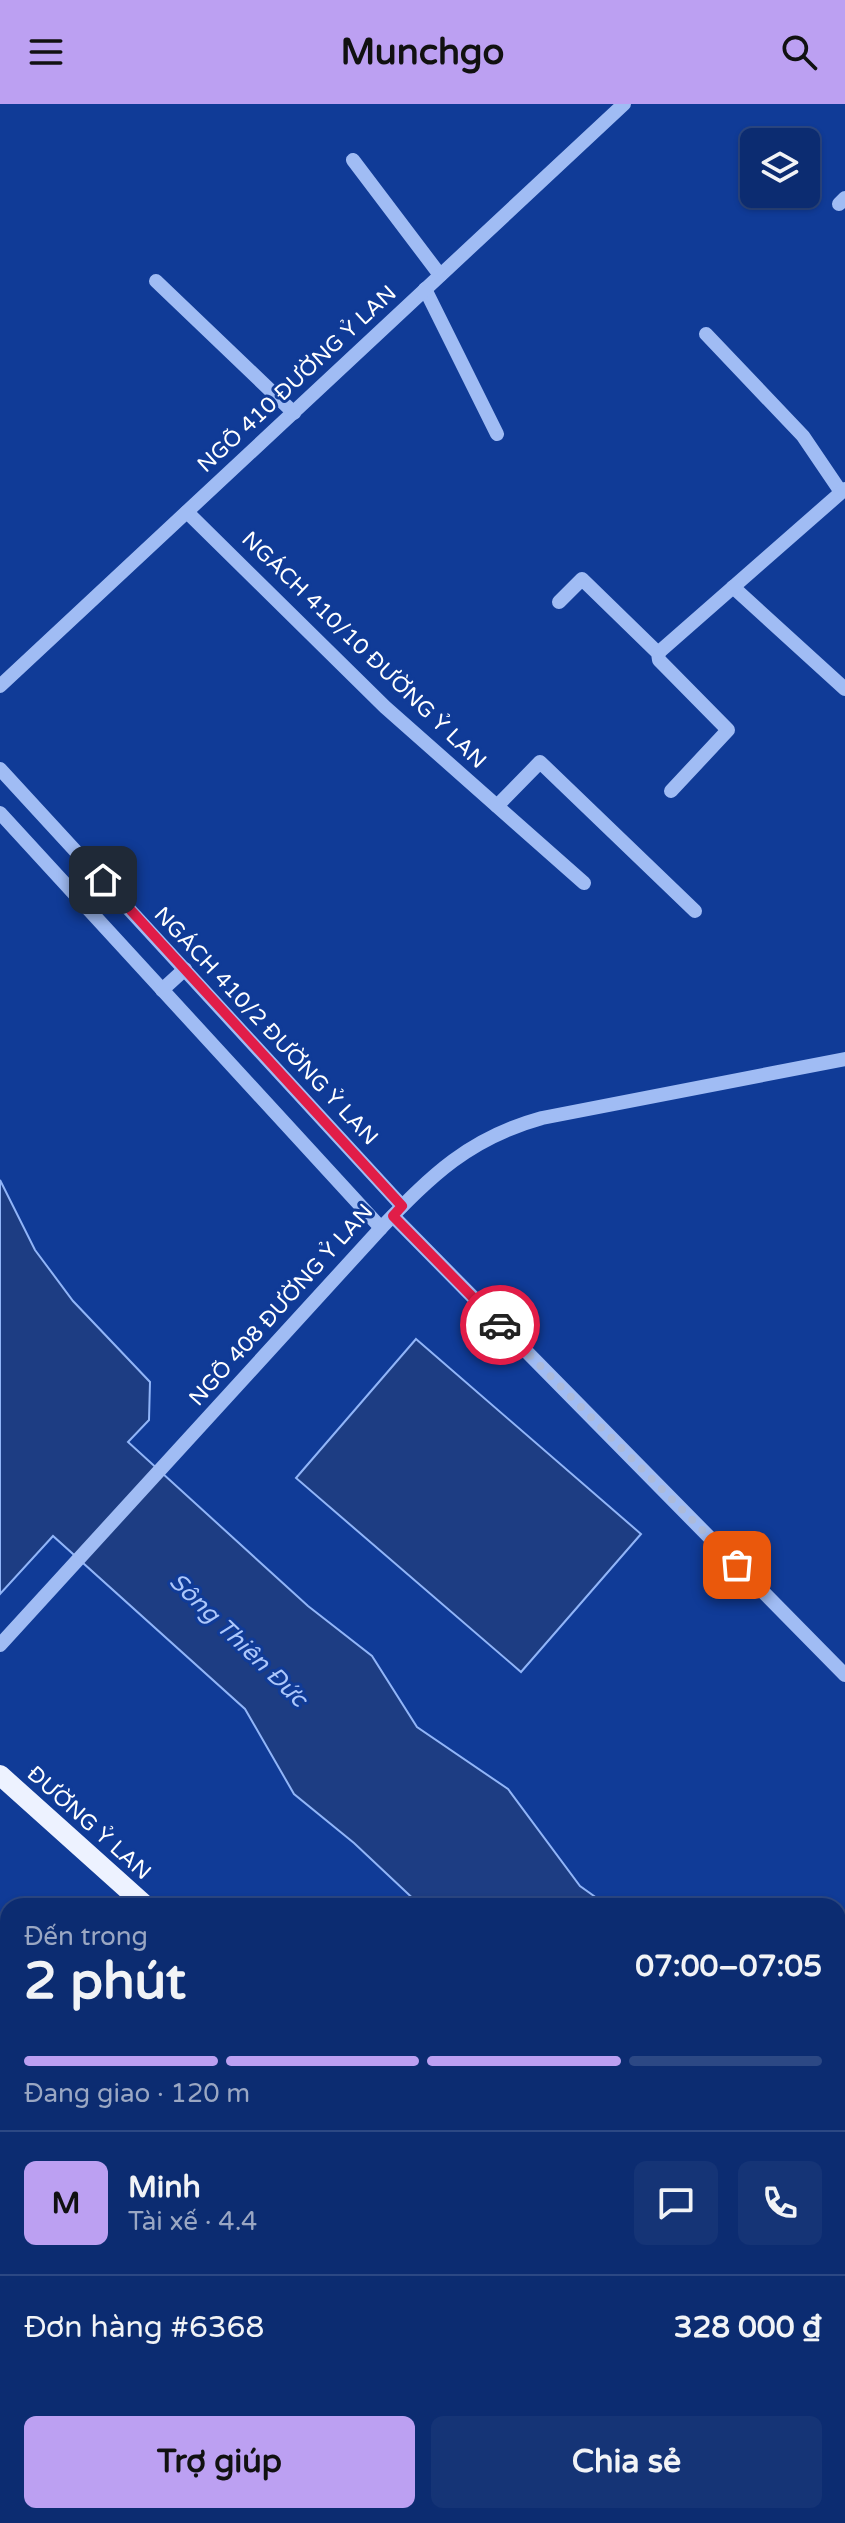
<!DOCTYPE html>
<html lang="vi">
<meta charset="utf-8">
<style>
body{margin:0;font-family:"Varela Round",sans-serif;background:#153476;color:#f1f3f6;height:100vh;display:flex;flex-direction:column;font-size:30px;white-space:nowrap}
*{box-sizing:border-box;margin:0}
p{font-size:26px;color:#9aa7c3}
.icon{flex:none;width:44px;height:44px;fill:none;stroke:currentColor;stroke-width:2;stroke-linecap:round;stroke-linejoin:round}
.map{position:relative;flex:1;overflow:hidden}
.panel{position:absolute;left:0px;top:1794px;width:846px;height:626px;display:flex;flex-direction:column;background:#0c2c71;border-radius:24px 24px 0 0;box-shadow:0 2px 6px #0004,0 0 0 2px #2c4884}
.panel>*{flex:none}
.tools{position:absolute;left:740px;top:24px;display:grid;gap:16px}
.tools a{display:grid;place-items:center;width:80px;height:80px;border-radius:12px;background:#0c2c71;box-shadow:0 2px 6px #0004,0 0 0 2px #2c4884;font-size:40px}
.pin{position:absolute;display:grid;place-items:center;width:68px;height:68px;color:#fff;margin:-34px;border-radius:16px;box-shadow:0 4px 12px #0006}
.courier{position:absolute;display:grid;place-items:center;width:80px;height:80px;margin:-40px;border:6px solid #e11d48;border-radius:50%;background:#fff;color:#222;box-shadow:0 2px 10px #0007}
.overview em{font-style:normal;font-weight:800}
.overview div{display:flex;flex-direction:column-reverse}
.overview{display:flex;align-items:center;justify-content:space-between;height:136px;padding:0 24px}
h1{font-size:52px;font-weight:800;line-height:60px}
.bar{display:grid;grid-template-columns:repeat(4,1fr);gap:12px 8px;align-content:center;height:96px;padding:0 24px}
.bar i{height:10px;border-radius:6px;background:#2c4884}
.bar .current{background:#bca0f2}
.bar p{grid-column:span 4}
.line{display:flex;align-items:center;gap:20px;padding:0 24px;border-top:2px solid #2c4884}
.line div{flex:1}
.round{display:grid;place-items:center;flex:none;width:84px;height:84px;border-radius:12px;background:#153476}
.primary-button{display:flex;gap:16px;margin-top:auto;padding:16px 24px}
.primary-button a{flex:1;height:92px;border-radius:12px;background:#bca0f2;color:#111;font-size:32px;font-weight:800;line-height:92px;text-align:center}
.primary-button a+a{background:#153476;color:#f1f3f6}
header{display:flex;justify-content:space-between;align-items:center;height:104px;padding:0 24px;background:#bca0f2;color:#111;font-size:36px;font-weight:800}
.map>svg:first-child{display:block}
.water{fill:#1d3d83;stroke:#91b5f8;stroke-width:2}
.lines{fill:none;stroke-linecap:round;stroke-linejoin:round}
.minor{stroke:#a0bcf4;stroke-width:14}
.major{stroke:#edf2ff;stroke-width:20}
.done{stroke:#abbadb;stroke-width:8;stroke-dasharray:0 14.4}
.route{stroke:#e11d48;stroke-width:10}
.labels{text-anchor:middle;dominant-baseline:central;stroke-width:6;stroke-linejoin:round;paint-order:stroke}
.street-label{font-size:22px;fill:#fff;stroke:#103b97}
.water-label{font-size:24px;font-style:italic;fill:#acc7fb;stroke:#103b97}
</style>
<header><svg class="icon" aria-label="menu" viewBox="0 0 24 24"><path d="M4 6h16M4 12h16M4 18h16"/></svg>Munchgo<svg class="icon" aria-label="search" viewBox="0 0 24 24"><circle cx="10" cy="10" r="6"/><path d="M15 15l6 6"/></svg></header>
<div class="map">
<svg width="845" height="2419" viewBox="0 0 845 2419">
<rect width="100%" height="100%" fill="#103b97"/>
<g class="water">
<polygon points="0,1076 35,1146 73,1197 150,1278 149,1316 128,1338 308,1502 372,1552 417,1623 508,1685 580,1782 608,1802 421,1802 354,1739 294,1690 245,1605 53,1432 0,1490"/>
<polygon points="416,1235 641,1430 521,1568 296,1374"/>
<polygon points="838,2046 845,2053 845,2229 838,2220"/>
</g>
<g class="lines">
<g class="minor">
<polyline points="353,56 440,171"/>
<polyline points="839,100 845,94"/>
<polyline points="156,177 294,309"/>
<polyline points="425,185 497,330"/>
<polyline points="706,230 803,332 841,388"/>
<polyline points="187,408 385,603 584,779"/>
<polyline points="733,483 845,585"/>
<polyline points="559,498 582,475 658,549 659,556 728,626 671,687"/>
<polyline points="658,549 845,385"/>
<polyline points="0,582 624,0"/>
<polyline points="0,665 402,1102"/>
<polyline points="497,702 540,658 695,807"/>
<polyline points="0,709 381,1124"/>
<polyline points="162,886 185,865"/>
<polyline points="393,1112 845,1571"/>
<path d="M 0,1541 L 381,1124 C 432,1071 469,1034 542,1014 L 845,955"/>
<polyline points="0,2013 8,2021"/>
<polyline points="0,2042 8,2032"/>
<polyline points="0,2242 8,2249"/>
<polyline points="198,2412 205,2419"/>
</g>
<g class="major">
<polyline points="0,1671 146,1802"/>
<polyline points="761,2412 768,2419"/>
</g>
</g>
<g class="lines">
<polyline class="done" points="500,1221 737,1461"/>
<polyline class="route" points="103,776 402,1102 393,1112 500,1221"/>
</g>
<g class="labels">
<g class="street-label">
<text transform="translate(297 275) rotate(-43)">NGÕ 410 ĐƯỜNG Ỷ LAN</text>
<text transform="translate(364 546) rotate(44)">NGÁCH 410/10 ĐƯỜNG Ỷ LAN</text>
<text transform="translate(266 922) rotate(47)">NGÁCH 410/2 ĐƯỜNG Ỷ LAN</text>
<text transform="translate(281 1201) rotate(-48)">NGÕ 408 ĐƯỜNG Ỷ LAN</text>
<text transform="translate(89 1719) rotate(42)">ĐƯỜNG Ỷ LAN</text>
</g>
<g class="water-label">
<text transform="translate(238 1536) rotate(44)">Sông Thiên Đức</text>
</g>
</g>
</svg>
<div class="tools">
<a><svg class="icon" aria-label="layers" viewBox="0 0 24 24"><path d="M12 4l9 5-9 5-9-5zM3 14l9 5 9-5"/></svg></a>
</div>
<div class="pin" style="left:737px;top:1461px;background:#ea580c"><svg class="icon" aria-label="bag" viewBox="0 0 24 24"><path d="M5 8h14l-1 12H6zM9 8a3 3 0 0 1 6 0"/></svg></div>
<div class="pin" style="left:103px;top:776px;background:#1f2937"><svg class="icon" aria-label="home" viewBox="0 0 24 24"><path d="M3 11l9-7 9 7M6 9v11h12V9"/></svg></div>
<div class="courier" style="left:500px;top:1221px"><svg class="icon" aria-label="car" viewBox="0 0 24 24"><path d="M5 17H2v-5l4-1 3-4h7l3 4 3 1v5h-3M9 17h6M6 11h13"/><circle cx="7" cy="17" r="2"/><circle cx="17" cy="17" r="2"/></svg></div>
<section class="panel">
<div class="overview"><div><h1>2 phút</h1><p>Đến trong</p></div><em>07:00–07:05</em></div>
<div class="bar"><i class="current"></i><i class="current"></i><i class="current"></i><i></i><p>Đang giao · 120 m</p></div>
<div class="line" style="height:144px"><b class="round" style="background:#bca0f2;color:#111">M</b><div><b>Minh</b><p>Tài xế · 4.4</p></div><a class="round"><svg class="icon" aria-label="chat" viewBox="0 0 24 24"><path d="M4 5h16v11H9l-5 4z"/></svg></a><a class="round"><svg class="icon" aria-label="phone" viewBox="0 0 24 24"><path d="M5 4h4l2 5-3 2q2 4 5 5l2-3 5 2v4C11 20 4 13 5 4z"/></svg></a></div>
<div class="line" style="height:104px"><div>Đơn hàng #6368</div><b>328 000 ₫</b></div>
<div class="primary-button"><a>Trợ giúp</a><a>Chia sẻ</a></div>
</section>
</div>
